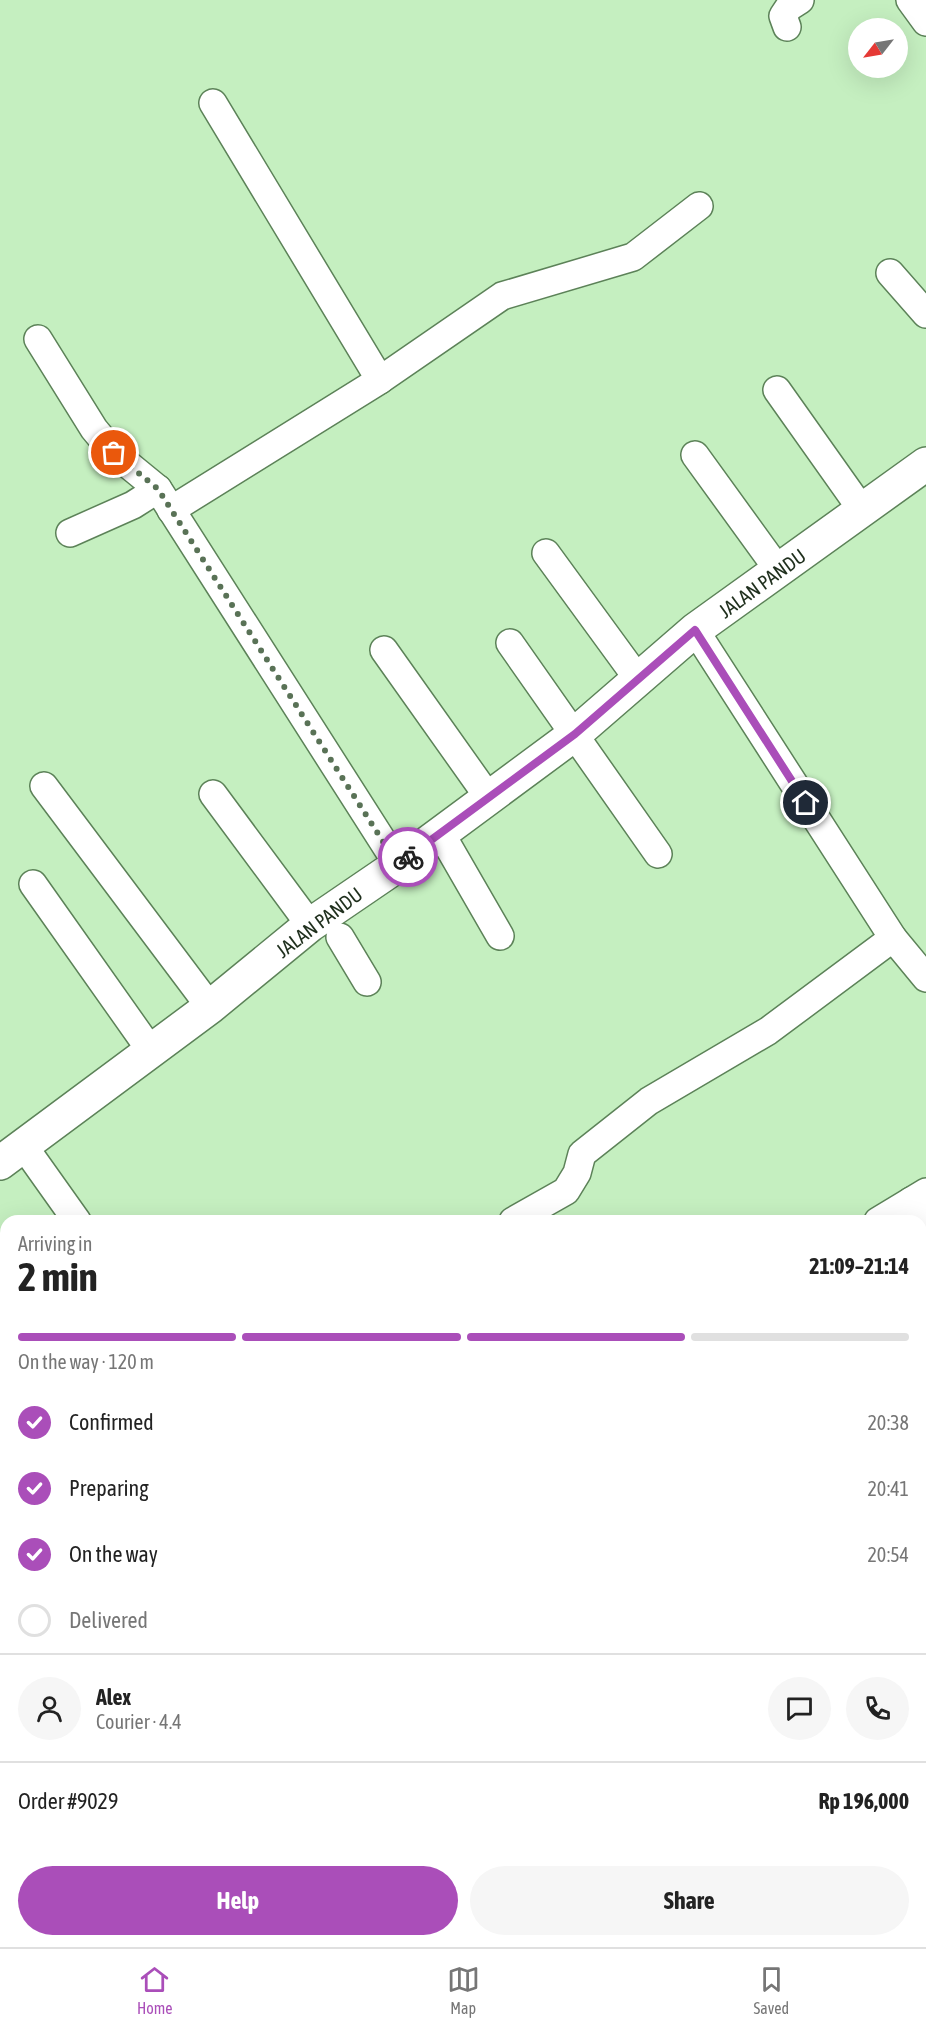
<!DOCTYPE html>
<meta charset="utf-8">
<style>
body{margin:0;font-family:"Asap Condensed",sans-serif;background:#f6f6f6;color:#222;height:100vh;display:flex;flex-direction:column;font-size:22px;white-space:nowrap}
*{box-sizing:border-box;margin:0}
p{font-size:20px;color:#767676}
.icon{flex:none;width:33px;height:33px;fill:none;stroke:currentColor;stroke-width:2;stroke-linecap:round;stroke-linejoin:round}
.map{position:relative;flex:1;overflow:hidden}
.drawer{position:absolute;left:0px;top:1215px;width:927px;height:732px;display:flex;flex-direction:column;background:#fff;border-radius:18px 18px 0 0;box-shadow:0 6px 24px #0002}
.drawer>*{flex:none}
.needle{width:39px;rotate:239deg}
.tools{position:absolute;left:848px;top:18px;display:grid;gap:12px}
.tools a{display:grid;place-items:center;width:60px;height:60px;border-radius:50%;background:#fff;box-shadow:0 6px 24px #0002;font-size:30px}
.pin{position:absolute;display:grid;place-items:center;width:51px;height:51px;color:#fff;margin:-26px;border:3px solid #fff;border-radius:50%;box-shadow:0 2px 6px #0007}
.courier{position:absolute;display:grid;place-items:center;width:60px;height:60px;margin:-30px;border:4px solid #aa4eb9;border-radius:50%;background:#fff;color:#222;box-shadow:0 2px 8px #0007}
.summary em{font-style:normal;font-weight:700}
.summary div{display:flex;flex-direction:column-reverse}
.summary{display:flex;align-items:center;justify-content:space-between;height:102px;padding:0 18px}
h1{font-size:39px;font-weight:700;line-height:45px}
.bar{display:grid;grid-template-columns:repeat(4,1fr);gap:9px 6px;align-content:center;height:72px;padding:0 18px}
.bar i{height:8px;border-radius:4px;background:#e0e0e0}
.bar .active{background:#aa4eb9}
.bar p{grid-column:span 4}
.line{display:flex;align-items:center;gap:15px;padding:0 18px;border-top:2px solid #e0e0e0}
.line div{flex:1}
.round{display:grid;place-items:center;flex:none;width:63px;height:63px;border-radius:32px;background:#f6f6f6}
ol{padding:0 18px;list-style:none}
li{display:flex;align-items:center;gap:18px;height:66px}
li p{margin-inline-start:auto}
li .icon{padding:6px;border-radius:50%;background:#aa4eb9;color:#fff;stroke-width:4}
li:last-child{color:#767676}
li i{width:33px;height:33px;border:3px solid #e0e0e0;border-radius:50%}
.button{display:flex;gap:12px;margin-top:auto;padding:12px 18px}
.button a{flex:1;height:69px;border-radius:36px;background:#aa4eb9;color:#fff;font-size:24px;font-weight:700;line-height:69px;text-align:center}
.button a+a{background:#f6f6f6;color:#222}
.menu{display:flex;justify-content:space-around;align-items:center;height:84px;border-top:2px solid #e0e0e0;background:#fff;font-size:16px;color:#767676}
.menu a{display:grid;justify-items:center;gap:3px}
.menu .active{color:#aa4eb9}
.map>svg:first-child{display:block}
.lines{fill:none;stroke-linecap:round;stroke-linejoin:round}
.minor-casing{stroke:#5c8258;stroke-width:30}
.tertiary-casing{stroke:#5c8258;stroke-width:36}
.minor{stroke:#fff;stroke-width:27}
.tertiary{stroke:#fff;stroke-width:33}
.done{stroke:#597256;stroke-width:6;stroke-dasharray:0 10.8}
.route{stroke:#aa4eb9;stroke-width:8}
.labels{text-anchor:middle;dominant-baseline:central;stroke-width:5;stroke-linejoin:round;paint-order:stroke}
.street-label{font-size:20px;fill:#1f2f1d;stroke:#fff}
</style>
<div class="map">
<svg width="926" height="1947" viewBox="0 0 926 1947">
<rect width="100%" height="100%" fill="#c5efc0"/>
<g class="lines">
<g class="minor-casing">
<g id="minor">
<polyline points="910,0 926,22"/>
<polyline points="787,27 783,16 789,7 800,0"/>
<polyline points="213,103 380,380"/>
<polyline points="890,273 926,314"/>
<polyline points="38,339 94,429 114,453 158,489 398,865"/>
<polyline points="777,390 862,510"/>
<polyline points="695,455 779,571"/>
<polyline points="171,510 380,380 502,296 633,257 699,206"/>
<polyline points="70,533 133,505 158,489"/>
<polyline points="546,553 638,679"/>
<polyline points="695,630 893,938 926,978"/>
<polyline points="510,643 658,854"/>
<polyline points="384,650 489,798"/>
<polyline points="44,786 210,1007"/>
<polyline points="213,794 310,925"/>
<polyline points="440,832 500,936"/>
<polyline points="33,884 151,1051"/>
<polyline points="340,937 367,982"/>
<polyline points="23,1145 77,1221"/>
<polyline points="911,1201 926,1224"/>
<polyline points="513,1221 566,1191 577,1173 582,1154 649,1101 768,1031 893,938"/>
<polyline points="878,1221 926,1192"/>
<polyline points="921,1487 926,1484"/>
<polyline points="921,1610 926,1606"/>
<polyline points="0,1835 6,1831"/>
<polyline points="180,1947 188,1941"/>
</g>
</g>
<g class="tertiary-casing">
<polyline id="tertiary" points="0,1163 210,1007 310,925 398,865 575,734 695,630 926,464"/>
</g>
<use href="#minor" class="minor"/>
<use href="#tertiary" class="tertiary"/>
</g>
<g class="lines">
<polyline class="done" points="114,453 158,489 398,865 408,857"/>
<polyline class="route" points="408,857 575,734 695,630 806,803"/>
</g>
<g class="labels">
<g class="street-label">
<text transform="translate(762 583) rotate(-36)">JALAN PANDU</text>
<text transform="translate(319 922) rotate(-37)">JALAN PANDU</text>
</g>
</g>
</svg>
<div class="tools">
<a><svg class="needle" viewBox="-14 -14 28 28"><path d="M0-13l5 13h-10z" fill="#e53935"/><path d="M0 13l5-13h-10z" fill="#767676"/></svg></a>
</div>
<div class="pin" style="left:114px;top:453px;background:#ea580c"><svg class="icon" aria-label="bag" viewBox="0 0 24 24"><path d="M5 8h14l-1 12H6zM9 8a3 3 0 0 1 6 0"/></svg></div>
<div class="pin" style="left:806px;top:803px;background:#1f2937"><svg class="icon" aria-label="home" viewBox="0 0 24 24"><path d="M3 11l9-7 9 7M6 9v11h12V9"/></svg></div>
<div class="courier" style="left:408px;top:857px"><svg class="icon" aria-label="bike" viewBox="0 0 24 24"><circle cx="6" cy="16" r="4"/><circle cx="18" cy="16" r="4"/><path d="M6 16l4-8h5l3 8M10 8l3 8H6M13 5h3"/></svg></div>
<section class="drawer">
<div class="summary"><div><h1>2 min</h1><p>Arriving in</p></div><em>21:09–21:14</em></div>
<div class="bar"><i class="active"></i><i class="active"></i><i class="active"></i><i></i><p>On the way · 120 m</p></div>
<ol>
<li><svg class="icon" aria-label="check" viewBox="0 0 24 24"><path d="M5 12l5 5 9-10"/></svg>Confirmed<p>20:38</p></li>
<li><svg class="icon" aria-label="check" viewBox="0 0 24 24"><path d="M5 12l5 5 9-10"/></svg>Preparing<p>20:41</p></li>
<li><svg class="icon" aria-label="check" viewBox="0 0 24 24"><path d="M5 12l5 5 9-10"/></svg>On the way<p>20:54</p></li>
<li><i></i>Delivered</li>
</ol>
<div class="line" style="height:108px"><a class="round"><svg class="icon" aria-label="person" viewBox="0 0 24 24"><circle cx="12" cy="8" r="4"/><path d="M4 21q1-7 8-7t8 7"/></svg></a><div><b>Alex</b><p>Courier · 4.4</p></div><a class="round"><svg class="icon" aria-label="chat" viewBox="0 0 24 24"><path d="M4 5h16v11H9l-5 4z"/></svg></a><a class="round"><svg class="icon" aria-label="phone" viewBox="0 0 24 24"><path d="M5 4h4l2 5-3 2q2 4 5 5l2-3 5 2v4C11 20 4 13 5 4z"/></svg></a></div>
<div class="line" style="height:78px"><div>Order #9029</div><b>Rp 196,000</b></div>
<div class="button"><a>Help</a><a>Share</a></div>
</section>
</div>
<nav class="menu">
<a class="active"><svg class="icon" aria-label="home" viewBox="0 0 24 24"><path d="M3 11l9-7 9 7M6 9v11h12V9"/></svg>Home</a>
<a><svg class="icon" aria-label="map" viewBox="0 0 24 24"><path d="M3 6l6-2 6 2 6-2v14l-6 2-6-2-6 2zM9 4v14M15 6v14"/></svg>Map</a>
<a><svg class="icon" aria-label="saved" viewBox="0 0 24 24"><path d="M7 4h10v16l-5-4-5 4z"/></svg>Saved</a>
</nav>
